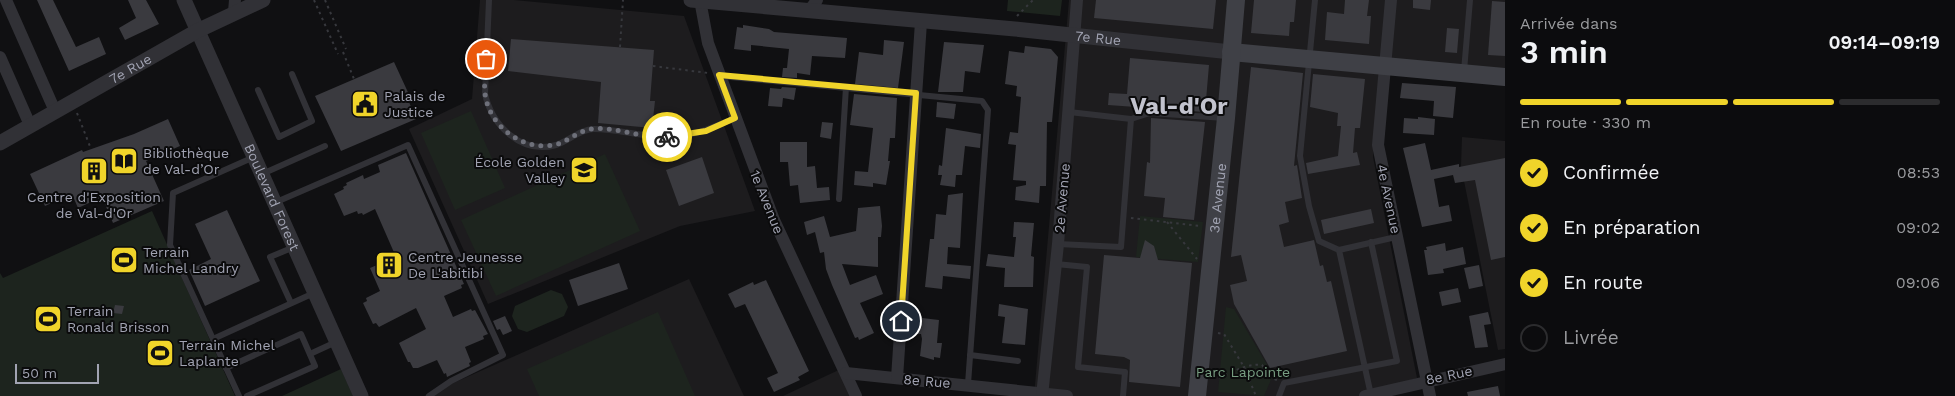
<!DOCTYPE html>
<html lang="fr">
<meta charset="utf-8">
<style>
body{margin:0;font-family:"Work Sans",sans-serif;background:#151517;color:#f1f3f6;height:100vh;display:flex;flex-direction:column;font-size:19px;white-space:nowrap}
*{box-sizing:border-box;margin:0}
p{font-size:16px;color:#9a9b9e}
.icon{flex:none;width:28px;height:28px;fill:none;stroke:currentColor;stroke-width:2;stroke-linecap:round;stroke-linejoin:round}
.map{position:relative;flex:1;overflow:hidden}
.panel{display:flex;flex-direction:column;background:#0c0c0e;width:450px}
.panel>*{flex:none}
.scale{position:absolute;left:15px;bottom:12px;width:84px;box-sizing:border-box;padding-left:5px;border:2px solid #a1a3b2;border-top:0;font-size:14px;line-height:18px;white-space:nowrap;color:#a1a3b2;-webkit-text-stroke:4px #0b0b0c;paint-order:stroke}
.pin{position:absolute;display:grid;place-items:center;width:42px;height:42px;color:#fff;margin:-21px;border:2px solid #fff;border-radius:50%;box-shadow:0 1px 5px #0007}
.courier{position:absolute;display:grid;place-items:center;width:50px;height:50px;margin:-25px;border:4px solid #f0d42a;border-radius:50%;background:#fff;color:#222;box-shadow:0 1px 6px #0007}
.headline em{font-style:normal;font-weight:600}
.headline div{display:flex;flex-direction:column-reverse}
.headline{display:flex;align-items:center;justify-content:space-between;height:85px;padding:0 15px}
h1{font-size:32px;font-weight:600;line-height:38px}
.bar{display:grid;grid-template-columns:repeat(4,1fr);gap:8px 5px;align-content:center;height:60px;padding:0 15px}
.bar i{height:6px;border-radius:4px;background:#2c2c2e}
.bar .selected{background:#f0d42a}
.bar p{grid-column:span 4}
ol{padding:0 15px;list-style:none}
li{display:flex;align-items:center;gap:15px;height:55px}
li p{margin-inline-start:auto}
li .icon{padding:5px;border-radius:50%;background:#f0d42a;color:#111;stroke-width:4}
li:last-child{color:#9a9b9e}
li i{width:28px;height:28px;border:2px solid #2c2c2e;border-radius:50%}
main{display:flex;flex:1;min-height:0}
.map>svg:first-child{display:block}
.built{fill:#1d1c1e}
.green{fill:#1d241e}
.building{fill:#3a3a3f}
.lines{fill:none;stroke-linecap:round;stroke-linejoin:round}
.path{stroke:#37383d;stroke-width:2;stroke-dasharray:2.5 4;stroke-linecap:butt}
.service{stroke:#313136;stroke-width:6}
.minor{stroke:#313136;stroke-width:12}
.tertiary{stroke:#313136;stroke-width:15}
.secondary{stroke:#3f4046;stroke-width:18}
.done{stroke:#6e707a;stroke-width:5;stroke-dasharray:0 9}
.route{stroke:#f0d42a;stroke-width:6}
.labels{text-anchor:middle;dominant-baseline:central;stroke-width:4;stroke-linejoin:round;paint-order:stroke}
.street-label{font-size:14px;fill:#a1a3b2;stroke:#0b0b0c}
.poi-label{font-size:14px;fill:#a1a3b2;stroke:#0b0b0c;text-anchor:start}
.park-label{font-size:14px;fill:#789e82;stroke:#0b0b0c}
.town-label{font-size:24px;font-weight:bold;fill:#c2c3ce;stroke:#0b0b0c}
</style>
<main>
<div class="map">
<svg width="1505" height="396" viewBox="0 0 1505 396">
<rect width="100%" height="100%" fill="#101012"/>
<g class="built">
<polygon points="480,0 514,0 684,16 755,211 680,226 488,304 409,129 472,99"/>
<polygon points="1069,0 1505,0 1505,71 1380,58 1373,157 1417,378 1363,396 1034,396"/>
<polygon points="1462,137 1505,141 1505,349 1498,350 1461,166"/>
<polygon points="689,279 744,396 424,396"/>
<polygon points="843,368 856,396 783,396"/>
</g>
<g class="green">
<polygon points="1008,0 1062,0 1060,16 1007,11"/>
<polygon points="471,111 505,188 455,210 421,133"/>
<polygon points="605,154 640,231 496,296 461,220"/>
<polygon points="152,211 235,396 0,396 0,273 3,278"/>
<polygon points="1140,216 1203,222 1198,262 1136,257"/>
<polygon points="551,290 562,294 568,307 564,316 527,332 518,329 512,316 515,306"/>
<polygon points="1226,307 1234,309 1273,375 1264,396 1218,392"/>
<polygon points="658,312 695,396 539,396 527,369"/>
<polygon points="341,369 353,396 282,396"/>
</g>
<g class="building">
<polygon points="37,0 53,0 76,47 99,37 106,54 69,71"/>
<polygon points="128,0 146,0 159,24 125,40 119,28 136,18"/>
<polygon points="1096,0 1216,0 1213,29 1094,18"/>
<polygon points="1254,0 1296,0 1294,22 1290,22 1289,36 1251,33"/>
<polygon points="1345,0 1369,0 1367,16 1371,16 1369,44 1325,40 1327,12 1344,14"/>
<polygon points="1413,0 1431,0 1430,10 1413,8"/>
<polygon points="1492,1 1505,2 1505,56 1488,55"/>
<polygon points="743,25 769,29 774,32 847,38 845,58 812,56 810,75 797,73 797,78 782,77 783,68 787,68 789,49 751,45 751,51 734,49 737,27 743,28"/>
<polygon points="1447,28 1459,29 1457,53 1445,52"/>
<polygon points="511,39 654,50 650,101 655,101 652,128 598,123 601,82 508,71"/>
<polygon points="884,40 904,42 898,88 855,84 859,52 883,55"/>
<polygon points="944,42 984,45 980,73 965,71 963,92 938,92"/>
<polygon points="1025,46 1051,49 1058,57 1052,122 1047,122 1046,186 1040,186 1039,203 1015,200 1016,187 1026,185 1026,181 1013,180 1016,145 1008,144 1010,132 1018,133 1021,97 1016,96 1017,86 1005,84 1009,51 1024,53"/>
<polygon points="1130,58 1209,65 1205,112 1108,105 1109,93 1127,94"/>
<polygon points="394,62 412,101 409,102 416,119 341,151 315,96"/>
<polygon points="1251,67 1303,73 1294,166 1297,165 1302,198 1285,202 1289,222 1279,225 1284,247 1314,240 1320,266 1323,265 1327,282 1331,281 1347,351 1270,368 1234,304 1230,285 1247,281 1241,255 1231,257"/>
<polygon points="1313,74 1365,79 1360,128 1355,128 1353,153 1357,152 1360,165 1308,174 1306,163 1338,156 1341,126 1337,126 1338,113 1310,107"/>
<polygon points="1402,83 1456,87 1453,118 1433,116 1434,101 1400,98"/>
<polygon points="782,87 796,88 794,100 783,98 782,107 768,106 770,88 781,89"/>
<polygon points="854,94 897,98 895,138 890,138 888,161 890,161 886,185 873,183 873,187 854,185 855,171 868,172 873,128 850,125"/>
<polygon points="937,102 956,104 954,119 936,117"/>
<polygon points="1418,117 1435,119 1434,135 1403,133 1404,118 1418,119"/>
<polygon points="1151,118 1205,122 1194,220 1163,217 1165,198 1144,196 1147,162 1150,163"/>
<polygon points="168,119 180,146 146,161 164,201 113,223 102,197 78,208 72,194 45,206 30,174 82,150 83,152 134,134"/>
<polygon points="822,122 833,123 831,139 820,137"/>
<polygon points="946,128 981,134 980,148 965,146 962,175 956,175 955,187 940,185 942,175 938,175 939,165 942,166"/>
<polygon points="780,142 807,142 807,167 815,166 817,188 829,187 830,200 800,203 798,185 790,186 788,162 780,162"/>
<polygon points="1425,143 1431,170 1459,164 1459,167 1505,158 1505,257 1491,260 1475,180 1455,183 1453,175 1434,179 1439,207 1449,205 1452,221 1422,227 1403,148"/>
<polygon points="406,153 464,284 461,285 462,288 444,296 453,317 471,309 472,311 475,310 488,334 483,336 484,339 465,347 471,362 469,363 470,366 447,377 446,373 444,374 437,360 418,368 413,368 410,362 408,362 399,343 426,329 416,308 379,327 376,323 373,324 363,303 367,301 366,298 380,291 370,268 396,257 375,209 363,215 362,213 358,214 357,211 344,216 334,194 344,189 343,187 347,185 346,183 363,175 364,179 380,172 378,165"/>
<polygon points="702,157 714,193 679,206 666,170"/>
<polygon points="963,193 960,248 948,247 947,264 971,266 970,279 943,276 942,289 925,287 930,239 934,239 936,214 946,215 948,195"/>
<polygon points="880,206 882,226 881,237 878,237 878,267 842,264 850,285 876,275 883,294 860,303 874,333 859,340 858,337 855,338 832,285 826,269 824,252 820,253 815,232 807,235 804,222 824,216 830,237 856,231 858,208"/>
<polygon points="1371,209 1374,223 1324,234 1321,220"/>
<polygon points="227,210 260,281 205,306 189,270 211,259 195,224"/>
<polygon points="1014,222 1034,223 1031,256 1034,257 1033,287 1004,287 1005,268 986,266 988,254 1014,257 1016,237 1013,237"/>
<polygon points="1145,240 1154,246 1158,260 1192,263 1180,387 1129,382 1130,360 1124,357 1095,354 1104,255 1140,258"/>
<polygon points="1445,243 1446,251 1463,247 1466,264 1443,269 1444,273 1428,275 1424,250 1427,250 1426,247"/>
<polygon points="619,263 628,289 578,306 569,280"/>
<polygon points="1479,265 1483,286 1469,289 1464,268"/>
<polygon points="766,280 809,371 798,377 800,380 774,392 767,378 778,373 745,304 735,308 728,294 753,282 754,285"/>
<polygon points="1458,288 1461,302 1442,306 1439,292"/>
<polygon points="999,304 1028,309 1025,345 1002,343 1005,317 998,316"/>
<polygon points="115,305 124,306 122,314 113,313"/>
<polygon points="1488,312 1491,324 1484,325 1488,347 1475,348 1469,316"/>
<polygon points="505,316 512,331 503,335 500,329 497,330 493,321"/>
<polygon points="922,318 939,320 937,343 942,343 940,358 934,357 934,360 920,356 922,339 921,334 918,334 919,322 922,322"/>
<polygon points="1498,386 1500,396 1468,396 1467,392"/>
</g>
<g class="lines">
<g class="path">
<polyline points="314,0 338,54"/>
<polyline points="325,0 346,49"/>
<polyline points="1017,16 1033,0"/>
<polyline points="620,47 623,0"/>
<polyline points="343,52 354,79"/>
<polyline points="653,66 708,73"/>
<polyline points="77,113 91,149"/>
<polyline points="1131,218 1200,226"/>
<polyline points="1167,222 1197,259"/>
<polyline points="1218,333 1224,334 1244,367 1256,396"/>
<path d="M 1219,378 C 1233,372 1247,363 1262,365 L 1271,378 L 1277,380"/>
</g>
<g class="service">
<path d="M 489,0 L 485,94 C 492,125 521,155 556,145 C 569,141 580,129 594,129 C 617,129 639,136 662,137 C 688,139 711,128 735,118"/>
<polyline points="1315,0 1300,156 1309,206 1319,241 1339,250"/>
<polyline points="1464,71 1470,0"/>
<polyline points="720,76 982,101 988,110 968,384"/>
<polyline points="258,90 279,137 312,121 292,74"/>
<polyline points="1131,119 1150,113 1225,118"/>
<polyline points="262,174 325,146"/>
<polyline points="839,199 846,87"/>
<polyline points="274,203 408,145 503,355 451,381 429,396"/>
<polyline points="1058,244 1121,247 1131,119 1069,112"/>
<polyline points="1056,264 1087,267 1078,367 1125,372 1123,396"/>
<polyline points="291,303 270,257 294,247"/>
<polyline points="213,339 314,293"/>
<polyline points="310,354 336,342"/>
<polyline points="970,355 1018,361"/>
<polyline points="226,368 301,334 315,366 247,396"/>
<polyline points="1371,395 1339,250 1396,237"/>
<polyline points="239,396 170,245 173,193 254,157"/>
<polyline points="1279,396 1284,383 1397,361 1371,242"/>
</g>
<g class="minor">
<polyline points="6,0 55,111"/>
<polyline points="700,0 708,43 774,220 856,396"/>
<polyline points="1391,0 1378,145 1430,396"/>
<polyline points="809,11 817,0"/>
<polyline points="234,12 235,0"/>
<polyline points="0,57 30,125"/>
<polyline points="846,373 1067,396"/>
<polyline points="897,378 921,22"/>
<polyline points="1042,396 1058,244 1077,0"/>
<polyline points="1365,396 1505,364"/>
</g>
<g class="tertiary">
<path id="s1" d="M 184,0 L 361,396"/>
<path id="s2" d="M 691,0 L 1015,29 L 1231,52"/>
<path id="s3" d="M 0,143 L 197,31 L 263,0"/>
</g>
<g class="secondary">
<polyline points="1231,52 1505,77"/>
<path id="s4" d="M 1197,396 L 1226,118 L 1236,0"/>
</g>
</g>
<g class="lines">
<path class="done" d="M 486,59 C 485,70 484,82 485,93 C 488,125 522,151 553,145 C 567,143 577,131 591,129 C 616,126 642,139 667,137"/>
<polyline class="route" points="667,137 706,131 735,118 719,75 916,93 901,321"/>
</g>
<defs>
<g id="civic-square" transform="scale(1.4375)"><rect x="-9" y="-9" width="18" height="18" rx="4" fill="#f0d42a" stroke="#0b0b0c"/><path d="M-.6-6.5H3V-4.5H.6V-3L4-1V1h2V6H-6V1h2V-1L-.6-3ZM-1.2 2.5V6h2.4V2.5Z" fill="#111"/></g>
<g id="library-square" transform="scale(1.4375)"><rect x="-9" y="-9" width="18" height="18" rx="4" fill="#f0d42a" stroke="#0b0b0c"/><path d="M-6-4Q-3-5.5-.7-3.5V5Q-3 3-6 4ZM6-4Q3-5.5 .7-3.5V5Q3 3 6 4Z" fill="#111"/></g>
<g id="school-square" transform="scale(1.4375)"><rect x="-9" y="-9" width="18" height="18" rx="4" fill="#f0d42a" stroke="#0b0b0c"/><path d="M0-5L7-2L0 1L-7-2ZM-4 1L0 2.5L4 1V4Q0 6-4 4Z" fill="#111"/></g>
<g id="building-square" transform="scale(1.4375)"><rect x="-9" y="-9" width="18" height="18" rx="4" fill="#f0d42a" stroke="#0b0b0c"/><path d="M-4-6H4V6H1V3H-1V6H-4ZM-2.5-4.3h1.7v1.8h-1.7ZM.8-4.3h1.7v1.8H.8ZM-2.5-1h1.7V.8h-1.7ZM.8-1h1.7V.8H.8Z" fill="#111"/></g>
<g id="stadium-square" transform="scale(1.4375)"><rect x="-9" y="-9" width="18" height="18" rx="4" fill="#f0d42a" stroke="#0b0b0c"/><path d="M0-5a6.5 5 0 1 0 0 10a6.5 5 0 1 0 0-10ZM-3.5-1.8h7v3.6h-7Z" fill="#111"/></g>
</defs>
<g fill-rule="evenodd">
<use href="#civic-square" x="365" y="104"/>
<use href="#library-square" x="124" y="161"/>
<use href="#school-square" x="584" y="170"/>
<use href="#building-square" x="94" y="171"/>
<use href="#stadium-square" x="124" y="260"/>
<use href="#building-square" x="389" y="265"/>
<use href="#stadium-square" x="48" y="319"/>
<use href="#stadium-square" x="160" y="353"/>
</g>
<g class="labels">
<g class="street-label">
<text stroke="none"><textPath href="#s2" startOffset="409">7e Rue</textPath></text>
<text stroke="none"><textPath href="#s3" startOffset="150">7e Rue</textPath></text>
<text stroke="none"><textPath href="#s1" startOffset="216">Boulevard Forest</textPath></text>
<text transform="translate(1062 198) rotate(-85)">2e Avenue</text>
<text stroke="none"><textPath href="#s4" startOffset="199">3e Avenue</textPath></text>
<text transform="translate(1389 199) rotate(78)">4e Avenue</text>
<text transform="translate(767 202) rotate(68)">1e Avenue</text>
<text transform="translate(1449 375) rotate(-12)">8e Rue</text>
<text transform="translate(927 381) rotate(5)">8e Rue</text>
</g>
<g class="poi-label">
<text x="384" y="96">Palais de<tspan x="384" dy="16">Justice</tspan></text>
<text x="143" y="153">Bibliothèque<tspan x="143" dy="16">de Val-d’Or</tspan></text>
<text x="565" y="162" text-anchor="end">École Golden<tspan x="565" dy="16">Valley</tspan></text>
<text x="94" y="197" text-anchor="middle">Centre d'Exposition<tspan x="94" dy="16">de Val-d'Or</tspan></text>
<text x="143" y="252">Terrain<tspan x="143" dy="16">Michel Landry</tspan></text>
<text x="408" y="257">Centre Jeunesse<tspan x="408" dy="16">De L'abitibi</tspan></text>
<text x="67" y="311">Terrain<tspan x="67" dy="16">Ronald Brisson</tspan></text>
<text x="179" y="345">Terrain Michel<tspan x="179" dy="16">Laplante</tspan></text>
</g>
<g class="park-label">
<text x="1243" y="372">Parc Lapointe</text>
</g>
<g class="town-label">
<text x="1179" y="106">Val-d'Or</text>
</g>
</g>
</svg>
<div class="scale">50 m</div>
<div class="pin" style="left:486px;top:59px;background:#ea580c"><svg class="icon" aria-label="bag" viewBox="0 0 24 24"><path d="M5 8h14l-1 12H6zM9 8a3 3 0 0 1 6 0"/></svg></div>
<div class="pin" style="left:901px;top:321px;background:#1f2937"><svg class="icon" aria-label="home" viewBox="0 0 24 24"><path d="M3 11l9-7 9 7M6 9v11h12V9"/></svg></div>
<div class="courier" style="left:667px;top:137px"><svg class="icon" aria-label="bike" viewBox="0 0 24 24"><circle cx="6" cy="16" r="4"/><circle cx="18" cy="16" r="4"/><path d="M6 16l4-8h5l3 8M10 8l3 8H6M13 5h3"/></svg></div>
</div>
<section class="panel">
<div class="headline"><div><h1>3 min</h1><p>Arrivée dans</p></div><em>09:14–09:19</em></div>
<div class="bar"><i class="selected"></i><i class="selected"></i><i class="selected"></i><i></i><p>En route · 330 m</p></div>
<ol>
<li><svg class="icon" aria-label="check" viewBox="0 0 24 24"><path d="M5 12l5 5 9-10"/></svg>Confirmée<p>08:53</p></li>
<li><svg class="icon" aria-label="check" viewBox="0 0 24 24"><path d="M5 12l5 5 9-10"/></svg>En préparation<p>09:02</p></li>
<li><svg class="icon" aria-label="check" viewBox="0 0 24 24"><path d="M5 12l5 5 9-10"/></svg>En route<p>09:06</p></li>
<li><i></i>Livrée</li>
</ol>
</section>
</main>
